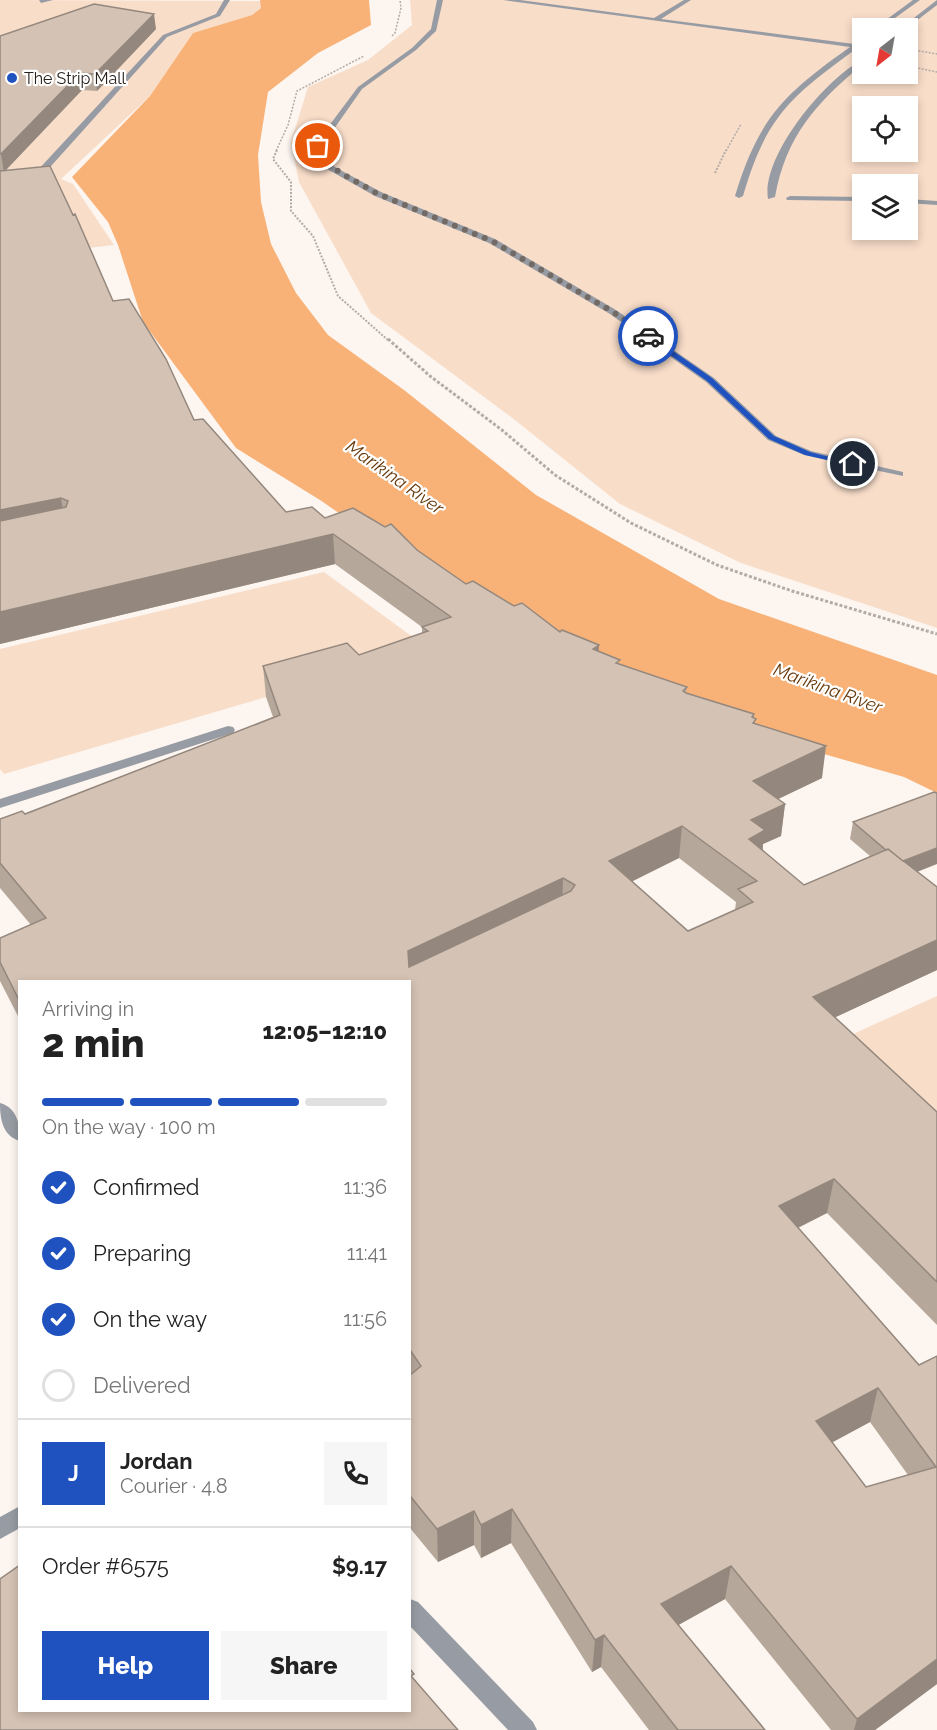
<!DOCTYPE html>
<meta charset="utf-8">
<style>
body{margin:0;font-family:Raleway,sans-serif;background:#f6f6f6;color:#222;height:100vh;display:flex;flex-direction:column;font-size:22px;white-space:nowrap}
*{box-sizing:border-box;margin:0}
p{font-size:20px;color:#767676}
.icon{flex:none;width:33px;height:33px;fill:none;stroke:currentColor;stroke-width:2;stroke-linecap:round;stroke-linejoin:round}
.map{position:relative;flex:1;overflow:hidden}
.drawer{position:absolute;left:18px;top:980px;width:393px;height:732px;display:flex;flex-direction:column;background:#fff;border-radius:0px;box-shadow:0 3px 9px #0003}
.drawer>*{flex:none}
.needle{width:39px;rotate:211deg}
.tools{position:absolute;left:852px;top:18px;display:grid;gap:12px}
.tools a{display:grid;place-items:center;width:66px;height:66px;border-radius:0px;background:#fff;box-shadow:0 3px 9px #0003;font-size:30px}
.pin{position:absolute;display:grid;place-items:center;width:51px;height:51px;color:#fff;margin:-26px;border:3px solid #fff;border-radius:50%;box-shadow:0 2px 6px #0007}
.courier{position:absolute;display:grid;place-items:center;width:60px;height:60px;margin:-30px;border:4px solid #1f52bf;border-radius:50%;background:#fff;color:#222;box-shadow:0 2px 8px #0007}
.head em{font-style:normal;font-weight:800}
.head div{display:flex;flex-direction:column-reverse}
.head{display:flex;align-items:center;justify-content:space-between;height:102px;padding:0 24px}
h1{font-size:39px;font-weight:800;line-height:45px}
.bar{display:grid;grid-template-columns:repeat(4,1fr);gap:9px 6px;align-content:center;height:72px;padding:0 24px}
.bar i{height:8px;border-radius:4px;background:#e0e0e0}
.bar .current{background:#1f52bf}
.bar p{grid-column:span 4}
.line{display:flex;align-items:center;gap:15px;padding:0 24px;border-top:2px solid #e0e0e0}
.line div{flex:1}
.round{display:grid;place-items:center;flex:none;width:63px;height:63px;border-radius:0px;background:#f6f6f6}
ol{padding:0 24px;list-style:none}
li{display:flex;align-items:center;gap:18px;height:66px}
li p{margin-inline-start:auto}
li .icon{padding:6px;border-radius:50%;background:#1f52bf;color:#fff;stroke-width:4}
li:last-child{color:#767676}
li i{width:33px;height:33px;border:3px solid #e0e0e0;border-radius:50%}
.button{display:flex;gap:12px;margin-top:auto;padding:12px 24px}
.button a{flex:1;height:69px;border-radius:0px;background:#1f52bf;color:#fff;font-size:24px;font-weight:800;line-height:69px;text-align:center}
.button a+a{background:#f6f6f6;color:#222}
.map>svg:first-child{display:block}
.green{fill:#f8ddc9;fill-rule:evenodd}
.water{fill:#f8b278}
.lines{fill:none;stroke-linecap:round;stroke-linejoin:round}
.path-far2{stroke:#b3aba6;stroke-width:1.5;stroke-dasharray:2 1.5;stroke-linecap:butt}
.path-far1{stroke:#b3aba6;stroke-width:2;stroke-dasharray:2 1.5;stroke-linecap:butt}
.path{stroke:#b3aba6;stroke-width:3;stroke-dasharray:3 2;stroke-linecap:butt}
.service{fill:#979ba3;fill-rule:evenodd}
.minor{fill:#979ba3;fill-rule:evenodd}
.tertiary{fill:#979ba3;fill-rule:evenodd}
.wall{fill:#b6a79b;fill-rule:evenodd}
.shaded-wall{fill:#94887e}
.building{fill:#d4c2b4;stroke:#94887e;stroke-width:1.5;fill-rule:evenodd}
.route{fill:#1f52bf}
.done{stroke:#726b65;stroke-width:6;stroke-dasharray:0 10.8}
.poi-dot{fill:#1f52bf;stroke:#fff;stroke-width:2}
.labels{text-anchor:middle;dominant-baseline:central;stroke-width:4.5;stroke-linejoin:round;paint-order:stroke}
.far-poi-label{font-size:16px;fill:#27201b;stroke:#fff;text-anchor:start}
.far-water-label{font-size:18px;font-style:italic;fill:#673a0d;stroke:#fff}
</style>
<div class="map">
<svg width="937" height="1730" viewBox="0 0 937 1730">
<rect width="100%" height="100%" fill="#fdf5ef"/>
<g class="green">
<polygon points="0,0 261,1 261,8 252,15 193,33 150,96 61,179 73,184 114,245 0,258"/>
<path d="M 410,0 L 937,0 L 937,628 L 741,563 L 620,504 L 515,420 L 371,313 L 299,182 L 291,142 L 308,87 L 368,60 L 412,25 ZM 862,28 L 908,28 L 908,74 L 862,74 ZM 862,106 L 908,106 L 908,152 L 862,152 ZM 862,184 L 908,184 L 908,230 L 862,230 Z"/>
<polygon points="324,572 429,649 4,774 0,769 0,649"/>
<polygon points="937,996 937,1127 831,1044"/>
</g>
<polygon class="water" points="260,0 369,0 371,25 318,53 268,92 258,155 261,202 271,244 296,293 328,335 404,390 536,495 719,599 937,675 937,793 904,777 796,746 716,718 391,549 320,500 236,448 143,322 118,245 108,222 72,177 150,96 193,33 252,15 261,8"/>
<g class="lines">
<g class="path-far2">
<polyline points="392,36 395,33 401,8 400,0"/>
<polyline points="908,49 937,54"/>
<polyline points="908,66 937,72"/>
<polyline points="276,151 288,125 297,91 364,56"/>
<polyline points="726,151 741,124"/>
</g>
<g class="path-far1">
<polyline points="277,150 273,159 291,182 291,211 313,236 338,296 389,341"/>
<polyline points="715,173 726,150"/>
</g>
<polyline class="path" points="388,339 430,376 502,430 555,475 631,523 717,565 792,591 937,634"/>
<g class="service">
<polygon points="39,0 53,0 41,3"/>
<polygon points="437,0 443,0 436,31 416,50 362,89 322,146 333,166 381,192 495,239 616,310 714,378 776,436 811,451 903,472 903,476 804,455 768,440 706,382 610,314 489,243 375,196 327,169 314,146 358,87 412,48 431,29"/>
<path d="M 503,0 L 520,0 L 654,18 L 684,0 L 691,0 L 661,19 L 854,44 L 860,41 L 862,42 L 862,49 L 857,48 C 791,97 767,114 743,196 L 739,198 L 735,196 C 759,117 784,94 850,47 Z"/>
<polygon points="913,0 920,0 881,28 875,28"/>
<polygon points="937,0 937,5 907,28 901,28"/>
<path d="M 862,60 L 862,65 C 816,103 786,136 775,197 L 768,199 C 761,156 826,78 862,60 Z"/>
<polygon points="790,196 862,197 862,201 787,200 786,198"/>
<polygon points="908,199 937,201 937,205 908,203"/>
<polygon points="228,726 233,727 235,730 233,733 0,808 0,799"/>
</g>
<polygon class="minor" points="20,1506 20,1528 0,1539 0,1517"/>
<g class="tertiary">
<polygon points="224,0 230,0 220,16 167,37 43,175 32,179 0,184 0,180 30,175 37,171 163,35 216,14"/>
<path d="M 0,1103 C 18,1108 20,1126 20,1141 C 2,1136 0,1118 0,1103 Z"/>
<polygon points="410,1599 418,1602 533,1722 537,1730 508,1730 410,1626"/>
</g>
</g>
<path class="wall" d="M 156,29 L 97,91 L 82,90 L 5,171 L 113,301 L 194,420 L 286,512 L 325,518 L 417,550 L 466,584 L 514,606 L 598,651 L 620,664 L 687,687 L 686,693 L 754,714 L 754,718 L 755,724 L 822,778 L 778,799 L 785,804 L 781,836 L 763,844 L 763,850 L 804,885 L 870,856 L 850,839 L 853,822 L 937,887 L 937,970 L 835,1017 L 937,1112 L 937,1325 L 827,1213 L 798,1228 L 919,1365 L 937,1356 L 937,1684 L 875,1730 L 831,1730 L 725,1599 L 678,1625 L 765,1730 L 649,1730 L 601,1667 L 592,1672 L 511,1543 L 481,1558 L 474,1545 L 438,1562 L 410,1528 L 410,981 L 20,981 L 20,1020 L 0,981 L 0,938 L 31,925 L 0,888 L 0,819 L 25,814 L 273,717 L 266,697 L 263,666 L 359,655 L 422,633 L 422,627 L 335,564 L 0,644 L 0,36 ZM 679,858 L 736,902 L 735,910 L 688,931 L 632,881 ZM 870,1422 L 908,1475 L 866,1487 L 832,1442 Z"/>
<g class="shaded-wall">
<polygon points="154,14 156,29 97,91 95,74"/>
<polygon points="80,73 82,90 4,172 1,154"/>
<polygon points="61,498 66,527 0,540 0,510"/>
<polygon points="333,534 335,564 0,644 0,612"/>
<polygon points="599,645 597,675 593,649"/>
<polygon points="826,746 822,778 749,813 753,781"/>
<polygon points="785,804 781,836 763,844 761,863 745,871 751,820"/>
<polygon points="682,826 679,858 607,894 609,861"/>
<polygon points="937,848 937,864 897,880 900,862"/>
<polygon points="563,878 562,911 410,984 408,951"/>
<polygon points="937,940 937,970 808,1030 813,997"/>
<polygon points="834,1179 827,1213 773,1240 779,1206"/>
<polygon points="878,1388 870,1422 809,1455 816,1421"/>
<polygon points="512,1509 511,1543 481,1558 481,1525"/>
<polygon points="474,1511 474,1545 438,1562 437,1529"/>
<polygon points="731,1566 725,1599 657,1637 661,1604"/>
<polygon points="604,1635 601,1667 592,1672 595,1640"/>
<polygon points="937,1659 937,1684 875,1730 854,1730 857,1719"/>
</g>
<g class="building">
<polygon points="94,4 154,14 95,74 80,73 1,154 0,153 0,36"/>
<path d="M 50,166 L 73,215 L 75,214 L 113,301 L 129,299 L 166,359 L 194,420 L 203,419 L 286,512 L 312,507 L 325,518 L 353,508 L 385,527 L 391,524 L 417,550 L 466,584 L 473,581 L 514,606 L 522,603 L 560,632 L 562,630 L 599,645 L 593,649 L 620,660 L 616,663 L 687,687 L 683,691 L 686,693 L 754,714 L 752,717 L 756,719 L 753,723 L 826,746 L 753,781 L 785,804 L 751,820 L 765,830 L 749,839 L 804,885 L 888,849 L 937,887 L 937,940 L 813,997 L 937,1112 L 937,1282 L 834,1179 L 779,1206 L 919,1365 L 937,1356 L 937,1659 L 857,1719 L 731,1566 L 661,1604 L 765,1730 L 678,1730 L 604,1635 L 595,1640 L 512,1509 L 481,1525 L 474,1511 L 437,1529 L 410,1496 L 410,1375 L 421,1366 L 410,1350 L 410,981 L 20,981 L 20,1002 L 0,962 L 0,938 L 46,918 L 0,863 L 0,819 L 22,811 L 25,814 L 280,715 L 263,666 L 347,643 L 359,655 L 428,631 L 422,627 L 451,617 L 333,534 L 0,612 L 0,521 L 66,507 L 68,501 L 61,498 L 0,510 L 0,171 ZM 682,826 L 757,881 L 738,889 L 753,902 L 688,931 L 609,861 ZM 563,878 L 575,885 L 571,891 L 409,967 L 408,951 ZM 878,1388 L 936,1467 L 866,1487 L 816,1421 Z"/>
<polygon points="934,792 937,793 937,848 903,861 888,849 886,850 853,822"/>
<polygon points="20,1565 20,1710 410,1710 410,1669 414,1674 411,1676 458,1730 0,1730 0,1579"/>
</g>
<polygon class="route" points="646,335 650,335 712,378 774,436 810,452 857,464 853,466 805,455 769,439 707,381 646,338"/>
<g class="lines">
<polyline class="done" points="318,146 330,166 346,176 378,194 492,241 613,312 648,336"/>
</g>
<circle class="poi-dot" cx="12" cy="78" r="6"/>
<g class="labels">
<g class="far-poi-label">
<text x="24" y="78">The Strip Mall</text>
</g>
<g class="far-water-label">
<text transform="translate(395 477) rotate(35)">Marikina River</text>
<text transform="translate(828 688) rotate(20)">Marikina River</text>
</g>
</g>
</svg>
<div class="tools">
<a><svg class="needle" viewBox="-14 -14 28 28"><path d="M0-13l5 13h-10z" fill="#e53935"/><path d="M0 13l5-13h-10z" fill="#767676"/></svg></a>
<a><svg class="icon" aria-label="locate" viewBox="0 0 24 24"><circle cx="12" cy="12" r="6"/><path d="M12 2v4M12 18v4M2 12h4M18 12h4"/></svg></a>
<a><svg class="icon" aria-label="layers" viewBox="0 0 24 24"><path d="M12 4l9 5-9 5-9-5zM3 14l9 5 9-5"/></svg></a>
</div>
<div class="pin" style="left:318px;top:146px;background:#ea580c"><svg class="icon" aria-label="bag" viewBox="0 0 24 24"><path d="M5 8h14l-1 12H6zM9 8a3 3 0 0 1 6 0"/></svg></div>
<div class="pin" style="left:853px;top:464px;background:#1f2937"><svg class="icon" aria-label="home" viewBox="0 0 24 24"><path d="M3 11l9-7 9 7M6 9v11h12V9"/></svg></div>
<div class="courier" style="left:648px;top:336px"><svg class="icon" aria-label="car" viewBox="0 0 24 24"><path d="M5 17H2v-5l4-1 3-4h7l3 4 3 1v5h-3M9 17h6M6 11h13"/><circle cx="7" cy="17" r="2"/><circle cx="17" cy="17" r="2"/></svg></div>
<section class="drawer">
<div class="head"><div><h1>2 min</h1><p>Arriving in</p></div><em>12:05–12:10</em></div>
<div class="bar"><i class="current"></i><i class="current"></i><i class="current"></i><i></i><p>On the way · 100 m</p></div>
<ol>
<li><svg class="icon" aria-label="check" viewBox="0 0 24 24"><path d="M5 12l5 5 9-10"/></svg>Confirmed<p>11:36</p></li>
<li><svg class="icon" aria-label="check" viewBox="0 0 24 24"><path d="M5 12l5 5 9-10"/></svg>Preparing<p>11:41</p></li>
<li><svg class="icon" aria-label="check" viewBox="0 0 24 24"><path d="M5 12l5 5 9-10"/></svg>On the way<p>11:56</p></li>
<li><i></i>Delivered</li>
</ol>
<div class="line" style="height:108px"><b class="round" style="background:#1f52bf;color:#fff">J</b><div><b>Jordan</b><p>Courier · 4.8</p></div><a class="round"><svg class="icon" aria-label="phone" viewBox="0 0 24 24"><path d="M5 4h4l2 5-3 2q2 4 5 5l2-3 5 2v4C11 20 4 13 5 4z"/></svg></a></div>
<div class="line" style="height:78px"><div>Order #6575</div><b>$9.17</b></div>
<div class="button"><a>Help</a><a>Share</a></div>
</section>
</div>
